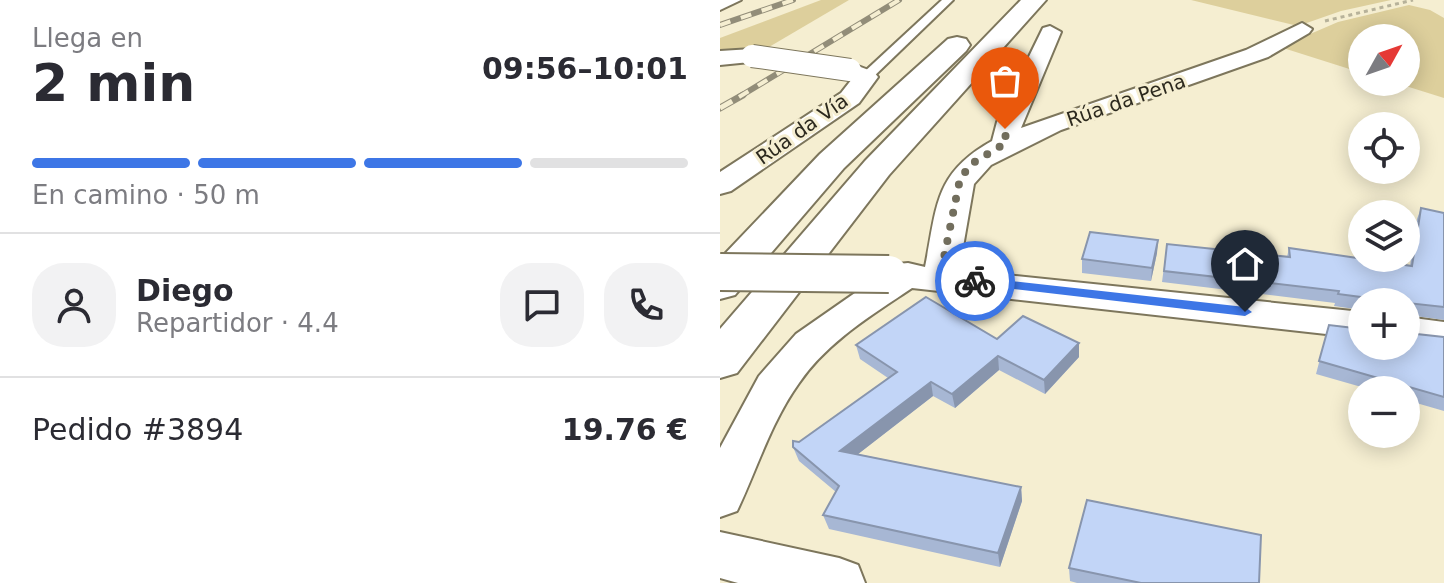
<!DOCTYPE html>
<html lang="es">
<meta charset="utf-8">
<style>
body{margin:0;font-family:"DejaVu Sans",sans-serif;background:#f2f2f3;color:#2b2b33;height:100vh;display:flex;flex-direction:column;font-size:30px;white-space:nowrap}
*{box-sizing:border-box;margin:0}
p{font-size:26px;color:#7c7c81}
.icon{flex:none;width:44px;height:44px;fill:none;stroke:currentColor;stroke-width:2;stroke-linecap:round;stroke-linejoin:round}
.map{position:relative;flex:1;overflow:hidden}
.panel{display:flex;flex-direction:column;background:#fff;width:720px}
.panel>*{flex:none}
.needle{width:52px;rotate:50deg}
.fabs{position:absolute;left:628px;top:24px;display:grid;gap:16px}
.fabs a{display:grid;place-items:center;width:72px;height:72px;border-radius:50%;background:#fff;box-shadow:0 4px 20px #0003;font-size:40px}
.pin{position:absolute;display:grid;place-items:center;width:68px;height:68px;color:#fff;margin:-82px -34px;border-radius:50% 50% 50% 0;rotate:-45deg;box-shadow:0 0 8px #0007}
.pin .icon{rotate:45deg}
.courier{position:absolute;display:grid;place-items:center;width:80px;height:80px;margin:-40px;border:6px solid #3d76e6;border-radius:50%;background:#fff;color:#222;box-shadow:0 2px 10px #0007}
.head em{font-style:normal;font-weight:700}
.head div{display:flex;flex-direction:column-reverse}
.head{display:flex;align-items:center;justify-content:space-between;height:136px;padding:0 32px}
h1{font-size:52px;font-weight:700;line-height:60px}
.bar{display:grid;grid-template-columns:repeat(4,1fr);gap:12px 8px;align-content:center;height:96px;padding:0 32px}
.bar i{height:10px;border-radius:6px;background:#e1e1e2}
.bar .selected{background:#3d76e6}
.bar p{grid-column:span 4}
.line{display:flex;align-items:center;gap:20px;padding:0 32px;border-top:2px solid #e1e1e2}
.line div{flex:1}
.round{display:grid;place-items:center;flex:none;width:84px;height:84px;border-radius:32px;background:#f2f2f3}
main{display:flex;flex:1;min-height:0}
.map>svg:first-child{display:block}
.green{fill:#ddcf9c}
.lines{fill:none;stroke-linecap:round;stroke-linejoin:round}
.service-casing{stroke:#7d765c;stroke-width:4}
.minor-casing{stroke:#7d765c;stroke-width:4}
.trunk-casing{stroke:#7d765c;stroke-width:4}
.path{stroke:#b7b29a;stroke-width:3;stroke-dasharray:4 4;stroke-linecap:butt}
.service{fill:#fff;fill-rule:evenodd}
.minor{fill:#fff;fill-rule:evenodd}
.trunk{fill:#fff;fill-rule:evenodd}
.rail-far1-casing{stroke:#928d79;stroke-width:6}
.rail-casing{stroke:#928d79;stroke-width:7}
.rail-far1{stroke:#f5eed1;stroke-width:4;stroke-dasharray:11;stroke-linecap:butt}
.rail{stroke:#f5eed1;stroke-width:5;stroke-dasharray:14;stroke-linecap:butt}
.minor-bridge-far1-casing{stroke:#7d765c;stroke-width:24;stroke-linecap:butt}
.minor-bridge-casing{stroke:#7d765c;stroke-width:40;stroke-linecap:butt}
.minor-bridge-far1{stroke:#fff;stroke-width:22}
.minor-bridge{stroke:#fff;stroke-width:36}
.wall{fill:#a7b7d4}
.shaded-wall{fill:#8895ad}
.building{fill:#c2d5f7;stroke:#8895ad;stroke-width:2}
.route{fill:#3d76e6}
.done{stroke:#726e5d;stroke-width:8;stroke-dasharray:0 14.4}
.labels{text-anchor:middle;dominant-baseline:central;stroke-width:6;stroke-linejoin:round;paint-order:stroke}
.far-street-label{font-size:20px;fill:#2c291e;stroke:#f5eed1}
</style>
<main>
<section class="panel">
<div class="head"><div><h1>2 min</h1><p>Llega en</p></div><em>09:56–10:01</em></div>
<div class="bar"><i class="selected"></i><i class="selected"></i><i class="selected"></i><i></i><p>En camino · 50 m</p></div>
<div class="line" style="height:144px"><a class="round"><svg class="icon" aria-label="person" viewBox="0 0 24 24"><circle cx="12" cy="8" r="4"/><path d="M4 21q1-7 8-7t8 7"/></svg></a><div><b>Diego</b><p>Repartidor · 4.4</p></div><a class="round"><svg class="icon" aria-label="chat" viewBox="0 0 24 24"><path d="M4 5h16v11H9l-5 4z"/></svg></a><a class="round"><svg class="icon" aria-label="phone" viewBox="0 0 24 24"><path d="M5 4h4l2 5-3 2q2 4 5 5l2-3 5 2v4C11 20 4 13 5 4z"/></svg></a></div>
<div class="line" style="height:104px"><div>Pedido #3894</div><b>19.76 €</b></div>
</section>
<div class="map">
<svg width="724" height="583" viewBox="0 0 724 583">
<rect width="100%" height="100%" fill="#f5eed1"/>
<g class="green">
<polygon points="101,0 129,0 49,47 0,53 0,38"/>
<polygon points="471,0 671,0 621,11 578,26"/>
<polygon points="689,5 710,10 724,18 724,98 673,82 686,82 686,38 642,38 642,73 560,47 618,22"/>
</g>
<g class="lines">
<g class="service-casing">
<polygon id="service" points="222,0 233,0 150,80 142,80 142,74"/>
</g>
<g class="minor-casing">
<g id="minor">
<polygon points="0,0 21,0 0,10"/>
<path d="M 582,23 L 592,29 L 589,33 L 548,57 L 341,130 L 271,165 L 254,184 L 239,270 L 642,312 L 642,338 L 192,288 C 152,315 107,342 79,383 C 51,422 37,469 17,511 L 0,517 L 0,448 L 39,376 L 76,334 L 155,279 L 152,274 L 157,266 L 188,263 L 205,267 C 217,207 214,173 272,141 L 277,122 L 323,28 L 330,26 L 341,32 L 301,128 L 526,50 Z"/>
<polygon points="32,49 40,51 43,56 40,61 0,65 0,51"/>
<polygon points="130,63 154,72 158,77 139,103 11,191 0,194 0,172 121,93 132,79 118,70"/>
<polygon points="686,317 724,322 724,348 686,343"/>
<polygon points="0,532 119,558 138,565 145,583 18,583 0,578"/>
</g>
</g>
<g class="trunk-casing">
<g id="trunk">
<polygon points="301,0 326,0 169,175 17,373 0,378 0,329 145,161"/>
<polygon points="237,37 246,39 250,45 246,51 124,168 15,295 0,299 0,259 100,154 228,39"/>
</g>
</g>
<polyline class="path" points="605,21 693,0"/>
<use href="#service" class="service"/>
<use href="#minor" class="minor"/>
<use href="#trunk" class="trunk"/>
<g class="rail-far1-casing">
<g id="rail-far1">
<polyline points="0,25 73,0"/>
<polyline points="19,97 179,0"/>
</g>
</g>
<g class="rail-casing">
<polyline id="rail" points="0,108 23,95"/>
</g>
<use href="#rail-far1" class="rail-far1"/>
<use href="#rail" class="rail"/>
<g class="minor-bridge-far1-casing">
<polyline id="minor-bridge-far1" points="32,56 130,70"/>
</g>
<g class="minor-bridge-casing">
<polyline id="minor-bridge" points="0,272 169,274"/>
</g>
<use href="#minor-bridge-far1" class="minor-bridge-far1"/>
<use href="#minor-bridge" class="minor-bridge"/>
</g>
<g class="wall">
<polygon points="701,208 724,213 724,320 688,315 688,333 724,337 724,411 686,400 686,390 652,390 596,374 609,325 642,346 686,302 642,302 642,310 614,306 615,303 442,282 447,244 567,257 569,248 690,266 697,219"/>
<polygon points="438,240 437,253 431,281 362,273 362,259"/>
<polygon points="277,339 359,357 325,394 279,370 235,408 213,396 138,454 301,487 302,501 280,567 109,529 103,515 116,492 79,461 73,447 168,378 140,359 136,345"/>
<polygon points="349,568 539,583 357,583 350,581"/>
</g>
<g class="shaded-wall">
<polygon points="438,240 437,253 431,281 432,268"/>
<polygon points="359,343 359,357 325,394 324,380"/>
<polygon points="278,356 279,370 235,408 232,394"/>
<polygon points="211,382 213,396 124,465 120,451"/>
<polygon points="301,487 302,501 280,567 278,553"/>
</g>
<g class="building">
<polygon points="701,208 724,213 724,307 688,303 688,333 724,337 724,397 599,361 609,325 642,329 642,346 686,346 686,302 648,302 648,298 618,294 619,291 444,271 447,244 570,257 569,248 692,266"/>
<polygon points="370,232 438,240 432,268 362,259"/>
<polygon points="206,297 277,339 303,316 359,343 324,380 278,356 232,394 211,382 120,451 301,487 278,553 103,515 119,486 73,447 73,441 79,442 177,372 136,345"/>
<polygon points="367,500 541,535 539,583 421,583 349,568"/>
</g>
<polygon class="route" points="255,277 525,307 532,312 525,316 250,284 248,281"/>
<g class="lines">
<polyline class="done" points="255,281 220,277 240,179 251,164 286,143 285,129"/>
</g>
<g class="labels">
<g class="far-street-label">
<text transform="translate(406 100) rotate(-19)">Rúa da Pena</text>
<text transform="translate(82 129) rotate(-35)">Rúa da Vía</text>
</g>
</g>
</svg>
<div class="fabs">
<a><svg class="needle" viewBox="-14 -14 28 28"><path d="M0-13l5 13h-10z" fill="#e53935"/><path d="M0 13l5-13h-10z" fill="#7c7c81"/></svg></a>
<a><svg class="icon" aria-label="locate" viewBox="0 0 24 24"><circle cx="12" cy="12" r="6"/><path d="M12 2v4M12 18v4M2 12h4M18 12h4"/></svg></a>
<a><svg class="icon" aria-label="layers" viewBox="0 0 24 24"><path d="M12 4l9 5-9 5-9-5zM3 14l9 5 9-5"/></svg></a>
<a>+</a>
<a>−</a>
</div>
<div class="pin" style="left:285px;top:129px;background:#ea580c"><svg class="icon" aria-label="bag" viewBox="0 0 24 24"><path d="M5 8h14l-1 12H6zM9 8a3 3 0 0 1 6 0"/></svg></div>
<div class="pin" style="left:525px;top:312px;background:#1f2937"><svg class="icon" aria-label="home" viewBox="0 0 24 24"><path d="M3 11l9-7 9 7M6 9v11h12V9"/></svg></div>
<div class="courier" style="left:255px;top:281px"><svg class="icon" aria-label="bike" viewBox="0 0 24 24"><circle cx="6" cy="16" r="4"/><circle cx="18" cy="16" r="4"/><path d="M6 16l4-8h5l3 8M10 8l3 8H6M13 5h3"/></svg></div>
</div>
</main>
